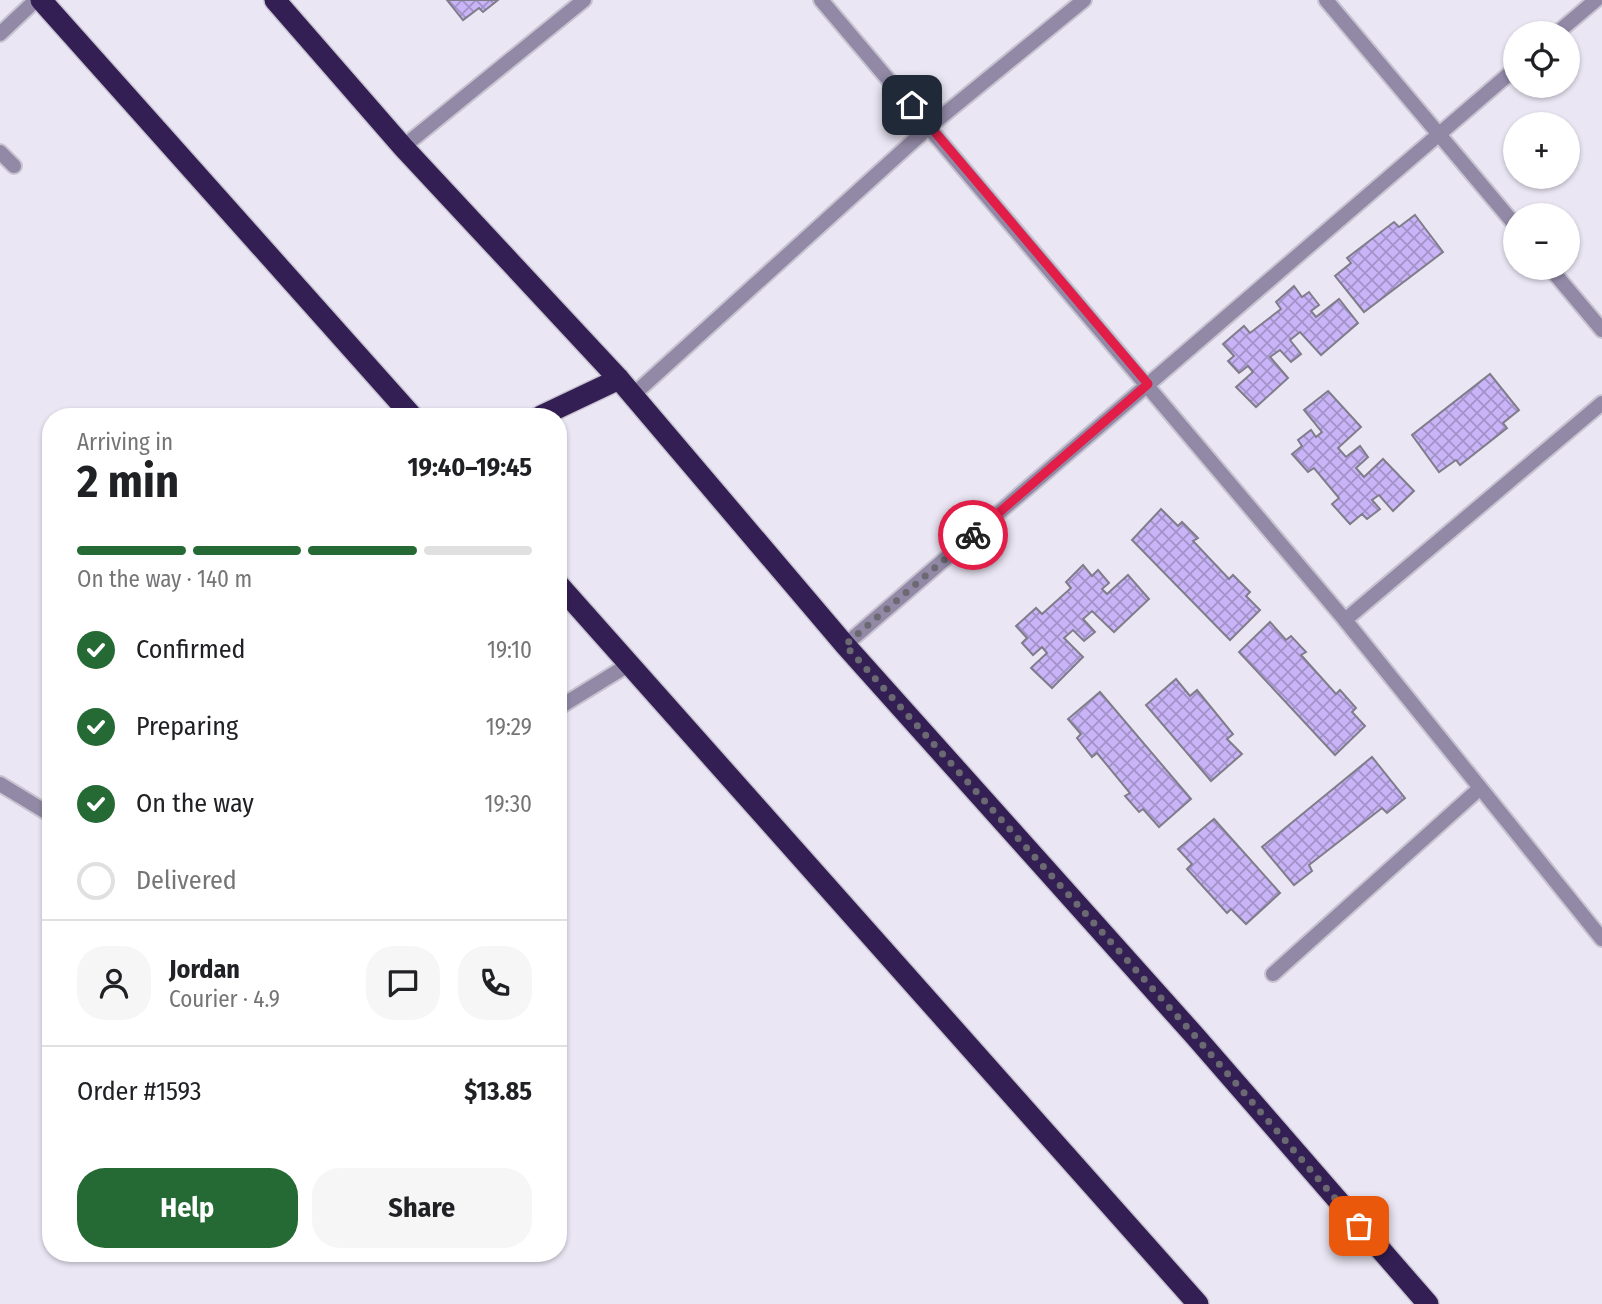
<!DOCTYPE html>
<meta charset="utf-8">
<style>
body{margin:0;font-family:"Fira Sans Condensed",sans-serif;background:#f6f6f6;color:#202124;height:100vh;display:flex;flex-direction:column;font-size:26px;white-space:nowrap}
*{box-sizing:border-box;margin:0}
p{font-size:23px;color:#757577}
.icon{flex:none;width:38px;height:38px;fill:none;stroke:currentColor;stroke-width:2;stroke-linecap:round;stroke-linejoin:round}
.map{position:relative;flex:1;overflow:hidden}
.drawer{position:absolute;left:42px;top:408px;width:525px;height:854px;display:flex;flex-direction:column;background:#fff;border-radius:28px;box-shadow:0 2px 5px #0004}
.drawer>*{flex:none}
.buttons{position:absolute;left:1503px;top:21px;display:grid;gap:14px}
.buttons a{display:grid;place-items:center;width:77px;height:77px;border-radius:50%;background:#fff;box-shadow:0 2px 5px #0004;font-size:35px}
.pin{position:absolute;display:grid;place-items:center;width:60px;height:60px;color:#fff;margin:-30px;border-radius:14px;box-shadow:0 4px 10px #0006}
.courier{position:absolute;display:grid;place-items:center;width:70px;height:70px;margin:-35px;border:5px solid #e11d48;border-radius:50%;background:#fff;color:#222;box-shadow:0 2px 9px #0007}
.summary em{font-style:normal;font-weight:700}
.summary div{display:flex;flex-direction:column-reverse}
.summary{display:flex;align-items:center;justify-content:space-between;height:119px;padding:0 35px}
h1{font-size:46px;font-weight:700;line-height:52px}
.bar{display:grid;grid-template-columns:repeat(4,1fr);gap:10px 7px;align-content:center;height:84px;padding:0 35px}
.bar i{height:9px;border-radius:5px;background:#e0e0e0}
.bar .active{background:#256a35}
.bar p{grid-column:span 4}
.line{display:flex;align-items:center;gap:18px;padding:0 35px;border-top:2px solid #e0e0e0}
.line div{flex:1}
.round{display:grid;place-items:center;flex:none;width:74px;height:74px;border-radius:28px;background:#f6f6f6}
ol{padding:0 35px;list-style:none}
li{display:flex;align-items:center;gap:21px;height:77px}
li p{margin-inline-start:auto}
li .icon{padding:7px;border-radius:50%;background:#256a35;color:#fff;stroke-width:4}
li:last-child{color:#757577}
li i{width:38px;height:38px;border:4px solid #e0e0e0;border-radius:50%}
.cta{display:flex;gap:14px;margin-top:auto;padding:14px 35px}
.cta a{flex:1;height:80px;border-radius:28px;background:#256a35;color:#fff;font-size:28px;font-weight:700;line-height:80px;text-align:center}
.cta a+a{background:#f6f6f6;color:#202124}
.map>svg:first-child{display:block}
.building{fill:url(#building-cross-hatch);stroke:#807d8a;stroke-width:2}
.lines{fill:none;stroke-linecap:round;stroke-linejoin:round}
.lane-casing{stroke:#c7c3d0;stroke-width:18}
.street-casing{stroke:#c7c3d0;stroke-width:18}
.highway-casing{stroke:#c7c3d0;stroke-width:24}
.lane{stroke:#9189a5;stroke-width:14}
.street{stroke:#9189a5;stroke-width:14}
.highway{stroke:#341f55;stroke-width:21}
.done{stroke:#6b6971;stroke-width:7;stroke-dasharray:0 12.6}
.route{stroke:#e11d48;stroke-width:9}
</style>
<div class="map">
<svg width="1602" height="1304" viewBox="0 0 1602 1304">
<defs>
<pattern id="building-cross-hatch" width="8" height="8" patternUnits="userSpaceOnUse" patternTransform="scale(1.75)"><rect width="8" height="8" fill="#c8b4f7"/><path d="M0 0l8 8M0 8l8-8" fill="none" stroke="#a292c8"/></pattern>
</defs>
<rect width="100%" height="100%" fill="#eae6f4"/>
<g class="building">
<polygon points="447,0 498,0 483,12 479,8 463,20"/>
<polygon points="1415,215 1443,252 1364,312 1335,276 1351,263 1347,258 1394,222 1399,227"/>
<polygon points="1294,286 1302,297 1309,292 1319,305 1311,311 1316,317 1339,299 1358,323 1321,355 1300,332 1290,340 1301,354 1291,362 1280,350 1270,357 1288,378 1256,407 1236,387 1253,372 1248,366 1239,373 1228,361 1234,356 1223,344 1244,326 1250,333 1281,309 1276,302"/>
<polygon points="1490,374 1519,410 1503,423 1507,428 1460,465 1456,460 1439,472 1412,435"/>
<polygon points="1328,391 1361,427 1338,448 1346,457 1360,446 1368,457 1356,468 1364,477 1383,459 1414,491 1393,511 1379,495 1372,500 1380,509 1367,519 1362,514 1350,524 1332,504 1339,498 1314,468 1308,472 1292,454 1302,446 1298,440 1311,430 1316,437 1322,432 1304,410"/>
<polygon points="1161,509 1178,526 1182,522 1198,538 1193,541 1229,579 1233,575 1250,592 1246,596 1260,610 1230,640 1132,540"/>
<polygon points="1083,565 1092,576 1098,570 1109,583 1102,589 1107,594 1128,575 1149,599 1114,632 1092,611 1083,619 1095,632 1084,641 1073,630 1064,638 1083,657 1052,688 1031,668 1047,653 1042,647 1033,655 1022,643 1027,638 1016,626 1036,608 1042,614 1071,588 1066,582"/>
<polygon points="1270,622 1286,640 1291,636 1306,652 1301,655 1336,694 1340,690 1356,708 1352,712 1365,726 1335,755 1239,652"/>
<polygon points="1176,679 1190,696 1197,690 1233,734 1227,739 1242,754 1211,781 1146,705"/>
<polygon points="1100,692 1191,799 1159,827 1143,809 1139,812 1125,796 1130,793 1097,753 1092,757 1077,738 1081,734 1068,719"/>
<polygon points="1372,757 1405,798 1387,813 1382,808 1309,865 1312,871 1294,885 1262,847"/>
<polygon points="1214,819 1280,893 1246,924 1231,909 1227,913 1187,869 1192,864 1178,849"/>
</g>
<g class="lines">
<g class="lane-casing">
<g id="lane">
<polyline points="0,34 36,0"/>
<polyline points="0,152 14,166"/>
</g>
</g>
<g class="street-casing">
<g id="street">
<polyline points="821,0 1345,620 1602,939"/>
<polyline points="1326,0 1516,226"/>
<polyline points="1557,33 1596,0"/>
<polyline points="403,147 584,0"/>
<polyline points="1550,268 1602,330"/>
<polyline points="632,396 930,126 1084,0"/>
<polyline points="1345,620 1602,403"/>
<polyline points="845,645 1516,68"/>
<polyline points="558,708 628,665"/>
<polyline points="0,784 51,815"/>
<polyline points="1273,974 1479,789"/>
</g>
</g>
<g class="highway-casing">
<g id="highway">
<polyline points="41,0 412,416"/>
<polyline points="275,0 403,147 619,379 845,645 1195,1036 1428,1304"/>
<polyline points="541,416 619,379"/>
<polyline points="558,584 1198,1304"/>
</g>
</g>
<use href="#lane" class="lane"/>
<use href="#street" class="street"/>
<use href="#highway" class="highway"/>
</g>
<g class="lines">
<polyline class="done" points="973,535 845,645 1195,1036 1359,1226"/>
<polyline class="route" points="912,105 1148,384 973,535"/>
</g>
</svg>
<div class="buttons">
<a><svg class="icon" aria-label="locate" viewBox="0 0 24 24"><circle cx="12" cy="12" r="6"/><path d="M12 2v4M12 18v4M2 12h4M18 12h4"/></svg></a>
<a>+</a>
<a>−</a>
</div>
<div class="pin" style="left:1359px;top:1226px;background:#ea580c"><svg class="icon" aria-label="bag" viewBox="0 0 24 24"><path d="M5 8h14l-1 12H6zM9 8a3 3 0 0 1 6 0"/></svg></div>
<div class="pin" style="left:912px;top:105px;background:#1f2937"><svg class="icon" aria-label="home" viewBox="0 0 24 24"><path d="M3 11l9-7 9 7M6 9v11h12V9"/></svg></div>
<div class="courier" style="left:973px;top:535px"><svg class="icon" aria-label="bike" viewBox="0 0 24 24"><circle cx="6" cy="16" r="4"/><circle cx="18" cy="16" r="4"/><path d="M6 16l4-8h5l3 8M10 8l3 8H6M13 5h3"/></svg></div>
<section class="drawer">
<div class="summary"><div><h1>2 min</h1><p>Arriving in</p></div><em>19:40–19:45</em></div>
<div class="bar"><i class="active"></i><i class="active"></i><i class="active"></i><i></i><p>On the way · 140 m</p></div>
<ol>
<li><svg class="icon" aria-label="check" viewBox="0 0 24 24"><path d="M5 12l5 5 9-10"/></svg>Confirmed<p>19:10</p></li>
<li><svg class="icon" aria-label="check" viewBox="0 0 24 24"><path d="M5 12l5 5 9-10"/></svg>Preparing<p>19:29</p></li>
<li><svg class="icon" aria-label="check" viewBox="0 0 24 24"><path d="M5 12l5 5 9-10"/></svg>On the way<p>19:30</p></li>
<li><i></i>Delivered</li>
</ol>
<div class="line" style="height:126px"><a class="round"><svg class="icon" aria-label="person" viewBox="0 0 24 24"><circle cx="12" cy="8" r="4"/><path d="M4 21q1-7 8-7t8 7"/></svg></a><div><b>Jordan</b><p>Courier · 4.9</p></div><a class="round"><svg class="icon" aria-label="chat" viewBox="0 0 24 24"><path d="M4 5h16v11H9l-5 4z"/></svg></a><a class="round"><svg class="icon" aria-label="phone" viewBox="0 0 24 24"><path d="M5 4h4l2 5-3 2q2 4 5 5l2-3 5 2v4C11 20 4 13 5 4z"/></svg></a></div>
<div class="line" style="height:91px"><div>Order #1593</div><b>$13.85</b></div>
<div class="cta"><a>Help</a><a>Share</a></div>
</section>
</div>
